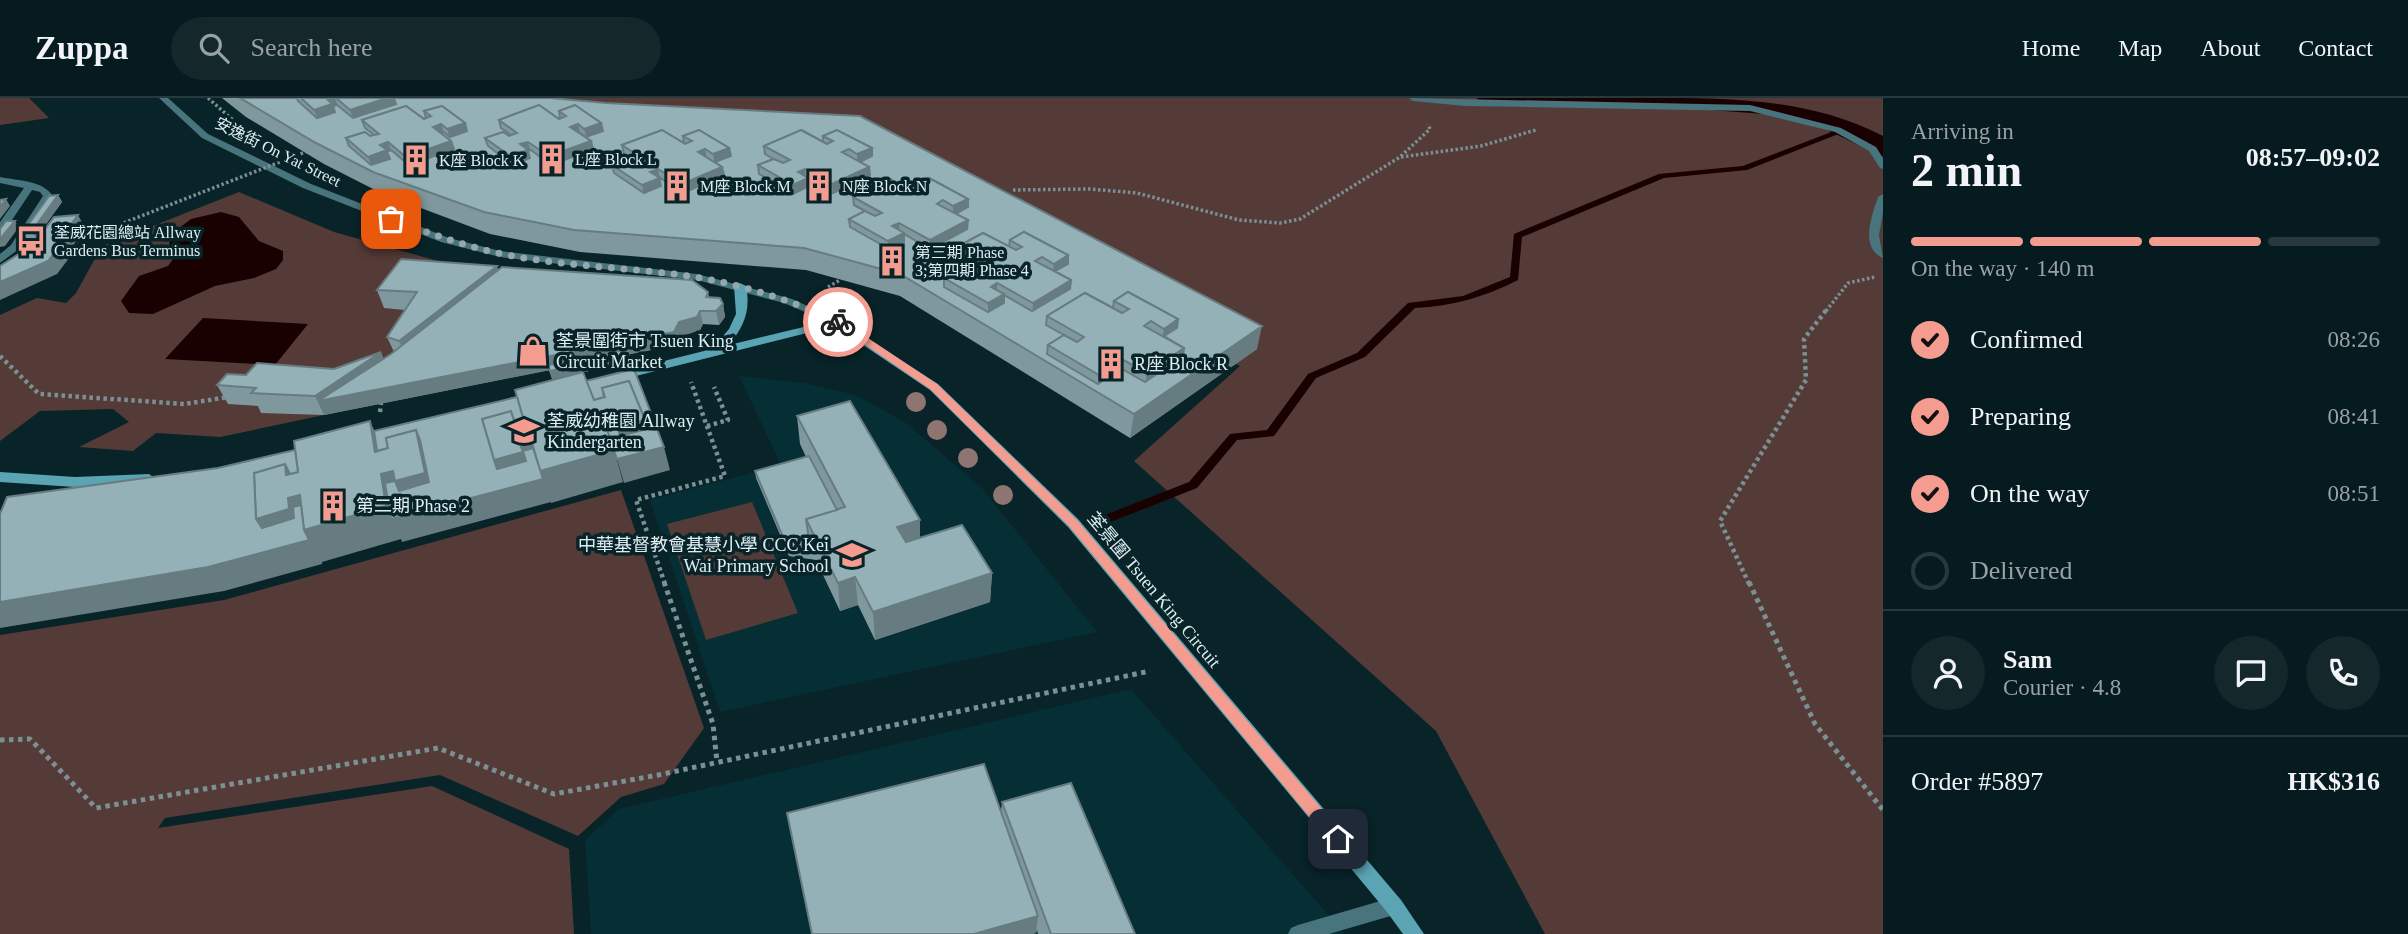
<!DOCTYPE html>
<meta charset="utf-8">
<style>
body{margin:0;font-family:"Times New Roman","Noto Sans TC",serif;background:#14282c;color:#f1f3f6;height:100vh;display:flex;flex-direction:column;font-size:26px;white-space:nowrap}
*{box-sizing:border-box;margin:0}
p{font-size:23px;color:#98a1a4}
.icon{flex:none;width:38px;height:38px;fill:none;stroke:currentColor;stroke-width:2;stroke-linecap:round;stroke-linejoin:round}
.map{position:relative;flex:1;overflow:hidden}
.drawer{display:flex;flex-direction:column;background:#061b1f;width:525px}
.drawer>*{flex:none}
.pin{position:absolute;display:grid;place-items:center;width:60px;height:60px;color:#fff;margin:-30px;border-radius:14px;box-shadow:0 4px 10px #0006}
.courier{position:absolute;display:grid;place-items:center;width:70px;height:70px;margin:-35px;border:5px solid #f59c91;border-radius:50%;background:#fff;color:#222;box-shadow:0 2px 9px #0007}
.head em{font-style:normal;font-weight:600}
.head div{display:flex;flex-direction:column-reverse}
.head{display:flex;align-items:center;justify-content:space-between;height:119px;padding:0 28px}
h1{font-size:46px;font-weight:600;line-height:52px}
.bar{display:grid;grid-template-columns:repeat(4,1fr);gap:10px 7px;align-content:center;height:84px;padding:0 28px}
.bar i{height:9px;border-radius:5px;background:#27393d}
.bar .on{background:#f59c91}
.bar p{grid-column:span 4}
.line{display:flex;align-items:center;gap:18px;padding:0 28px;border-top:2px solid #27393d}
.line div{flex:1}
.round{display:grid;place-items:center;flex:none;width:74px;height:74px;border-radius:37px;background:#14282c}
ol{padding:0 28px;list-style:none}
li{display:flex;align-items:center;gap:21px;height:77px}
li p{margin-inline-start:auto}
li .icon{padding:7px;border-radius:50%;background:#f59c91;color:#111;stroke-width:4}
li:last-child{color:#98a1a4}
li i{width:38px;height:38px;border:4px solid #27393d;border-radius:50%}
header{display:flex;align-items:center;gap:42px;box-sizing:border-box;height:98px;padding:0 35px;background:#061b1f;border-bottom:2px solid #27393d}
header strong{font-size:33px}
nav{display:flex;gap:38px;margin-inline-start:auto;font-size:24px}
.search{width:490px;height:63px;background:#14282c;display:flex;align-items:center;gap:18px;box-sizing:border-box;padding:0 24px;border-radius:38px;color:#98a1a4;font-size:26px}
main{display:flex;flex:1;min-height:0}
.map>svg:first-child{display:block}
.built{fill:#052e35}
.green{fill:#553b37}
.water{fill:#190001}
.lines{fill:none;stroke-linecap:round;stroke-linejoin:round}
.stream{fill:#190001;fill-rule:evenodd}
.canal{fill:#190001;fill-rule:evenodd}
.path-far2{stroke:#7a9094;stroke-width:3.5;stroke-dasharray:2.5 2.5;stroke-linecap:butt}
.path-far1{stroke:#7a9094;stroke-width:4.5;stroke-dasharray:3.5 3.5;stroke-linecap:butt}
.path{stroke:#7a9094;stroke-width:5;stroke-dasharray:4.5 4.5;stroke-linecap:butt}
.lane{fill:#47747d;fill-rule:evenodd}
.street{fill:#47747d;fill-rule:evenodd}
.secondary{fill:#5aa4b3;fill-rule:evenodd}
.path-bridge{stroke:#7a9094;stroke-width:3.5;stroke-dasharray:2.5 2.5;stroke-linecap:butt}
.tree{fill:#8f7572}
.wall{fill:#7e989d}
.shaded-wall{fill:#677c80;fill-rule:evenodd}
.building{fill:#93b1b7;stroke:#677c80;stroke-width:2;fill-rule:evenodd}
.route{fill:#f59c91}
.done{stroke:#94a7ac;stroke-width:7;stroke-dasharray:0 12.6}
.labels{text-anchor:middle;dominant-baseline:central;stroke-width:7;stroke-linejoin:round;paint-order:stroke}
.far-street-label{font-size:16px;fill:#dfeef2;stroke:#082429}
.far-poi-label{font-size:16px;fill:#dfeef2;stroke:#082429;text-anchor:start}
.poi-label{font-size:18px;fill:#dfeef2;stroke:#082429;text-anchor:start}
.street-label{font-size:18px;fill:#dfeef2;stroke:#082429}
</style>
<header>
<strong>Zuppa</strong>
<div class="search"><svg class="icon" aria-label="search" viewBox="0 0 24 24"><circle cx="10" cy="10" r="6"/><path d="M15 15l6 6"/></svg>Search here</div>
<nav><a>Home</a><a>Map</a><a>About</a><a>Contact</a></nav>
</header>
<main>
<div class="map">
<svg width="1883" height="836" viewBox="0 0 1883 836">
<rect width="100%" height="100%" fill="#082429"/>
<g class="built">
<polygon points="739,278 804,285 856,297 906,325 982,390 1097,534 720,614 650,402 781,367"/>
<polygon points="1131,591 1345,836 591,836 585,742 619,711"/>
</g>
<g class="green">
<polygon points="0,0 29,0 49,20 0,27"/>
<polygon points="502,0 1883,0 1883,836 1545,836 1436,633 1134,363 1240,268 1101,198"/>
<polygon points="239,94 334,134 506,182 324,317 220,339 156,335 133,353 79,349 129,324 113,311 40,313 0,343 0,217 37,200 66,205 76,195 102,148"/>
<polygon points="621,392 704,630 664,686 621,699 578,738 440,677 165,720 158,730 432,688 569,751 574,836 0,836 0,537 224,502"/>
<polygon points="752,404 798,515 706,542 667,426"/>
</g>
<g class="water">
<polygon points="221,114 239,119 259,143 283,153 283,162 276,171 254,180 215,188 153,216 129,215 121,203 139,178 168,168 176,157 169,150 170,137 191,121"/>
<polygon points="203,220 308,226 275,267 165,261"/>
</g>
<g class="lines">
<path class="stream" d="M 1834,33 L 1841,35 L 1747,72 L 1664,80 L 1522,139 L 1518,182 C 1485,199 1453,208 1415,210 L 1365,259 L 1316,280 L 1274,338 L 1237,342 L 1197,390 L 1113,423 L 1105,423 L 1103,420 L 1105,417 L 1189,384 L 1230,336 L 1267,332 L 1308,276 L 1357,255 L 1408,205 L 1463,198 L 1510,179 L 1514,136 L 1659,76 L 1743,68 Z"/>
<path class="canal" d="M 1477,0 C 1534,0 1591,0 1648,0 C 1731,0 1809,0 1883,38 L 1883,59 L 1817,27 L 1764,16 L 1698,11 L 1490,8 L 1480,6 Z"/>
<g class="path-far2">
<polyline points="208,0 234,23"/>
<polyline points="1401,59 1481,48 1536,32"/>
<polyline points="1013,92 1090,91 1137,95 1239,122 1280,125 1300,121 1400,59 1430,31 1428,26"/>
<polyline points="828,189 840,182"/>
<polyline points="1826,213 1848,185 1875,179"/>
</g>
<g class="path-far1">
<polyline points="0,258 39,296 185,306 228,299"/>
<polyline points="380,314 381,305"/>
<polyline points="707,328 728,322 714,289"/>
<polyline points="665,486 636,402 725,378 691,284"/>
<polyline points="1749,486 1720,423 1806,282 1804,241 1827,211"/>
</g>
<g class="path">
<polyline points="664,484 713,626 717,664"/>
<polyline points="1749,484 1815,626 1883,712"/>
<polyline points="0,642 30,641 96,710 438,650 554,696 658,677 1150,573"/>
</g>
<g class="lane">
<polygon points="1409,0 1750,7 1841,30 1876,49 1883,60 1883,71 1880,70 1869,53 1835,34 1750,13 1465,8 1413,3"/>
<path d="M 0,79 C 19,83 42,82 53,98 L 19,151 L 0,165 L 0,156 L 11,147 L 43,98 L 40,94 L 32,92 L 4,134 L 0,135 L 0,124 L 24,90 L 0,85 Z"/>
<path d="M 1883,96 L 1883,115 L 1879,137 L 1883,160 C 1859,149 1872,118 1878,99 Z"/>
<polygon points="1394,799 1401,802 1403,808 1401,814 1394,817 1329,836 1288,836 1291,830 1298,827"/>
</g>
<polygon class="street" points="159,0 168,0 208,36 311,86 449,140 500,153 697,176 792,201 843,224 837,227 833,226 784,205 697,182 500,159 441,144 303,90 202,40"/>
<g class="secondary">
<path d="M 740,185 L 746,188 C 751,213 744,228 729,247 L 837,221 L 938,286 L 1078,421 L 1401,802 L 1424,836 L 1403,836 L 1387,814 L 1068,429 L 930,292 L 835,228 L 620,282 L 616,281 L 614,278 L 616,275 L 712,251 L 729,231 L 736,216 L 734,188 Z"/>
<polygon points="0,374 75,379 149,376 156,381 149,386 75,389 0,384"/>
</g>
<polyline class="path-bridge" points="77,143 308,53"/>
</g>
<g class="tree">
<circle cx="916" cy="304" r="10"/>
<circle cx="937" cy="332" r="10"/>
<circle cx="968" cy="360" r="10"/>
<circle cx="1003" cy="397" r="10"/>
</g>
<g class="wall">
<polygon points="222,0 550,0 606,5 860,18 1257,251 1130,340 900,198 806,172 580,154 490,136 381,95 324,66 246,19"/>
<polygon points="58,97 62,104 36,140 27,141 23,134"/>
<polygon points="498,172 708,194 709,199 723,206 725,219 719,227 703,226 700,232 682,238 677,247 629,256 631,264 552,281 549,272 324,317 261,315 258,308 228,306 217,287 246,277 334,271 384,261 394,254 387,239 405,212 384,210 377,192"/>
<polygon points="797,318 920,422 920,440 992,475 990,504 875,542 858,507 840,513 816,462 789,458 756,380 755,373 806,359 800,346"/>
<polygon points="1002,704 1135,836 1038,836 1037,832 1036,835 1032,836 812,836 787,715 1001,714"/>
</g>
<g class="shaded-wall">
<polygon points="326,0 335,0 345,27 326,41 314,12"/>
<polygon points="387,0 394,0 401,18 388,44 399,73 374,74 368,59 379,36 362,22 361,41 350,12"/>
<path d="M 465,25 L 474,54 L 416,88 L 406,59 L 434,26 ZM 441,26 L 447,31 L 451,43 L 447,44 Z"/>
<polygon points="601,25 607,54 556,88 549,58 588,44 584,31"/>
<polygon points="578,26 582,43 561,29"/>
<polygon points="528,44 536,73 519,88 510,58 512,46"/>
<polygon points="729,50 734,79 687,116 682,86 716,72 713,56"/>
<polygon points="872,50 882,115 853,99 834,116 832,86 858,71 857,56"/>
<polygon points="705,51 708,67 687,54"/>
<polygon points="658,71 665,110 648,117 642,87 650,74"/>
<polygon points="805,71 806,81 808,80 811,110 796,117 793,87 798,74"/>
<polygon points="58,97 62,104 36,140 32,133"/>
<polygon points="6,101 10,108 0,121 0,109"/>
<polygon points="968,101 967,152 946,155 930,173 930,142 953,123 953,108"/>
<polygon points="78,117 85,130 74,146 76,151 57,176 0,202 0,184 62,138"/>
<polygon points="15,123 19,129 5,148 0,149 0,141"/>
<polygon points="899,125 900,137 904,135 905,166 889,174 888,143 892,128"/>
<polygon points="1068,157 1071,182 1068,213 1047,218 1031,236 1033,205 1052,181 1054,166"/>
<polygon points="497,168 503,187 407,262 399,243"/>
<polygon points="997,185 997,201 1004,196 1003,228 988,228 988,205 991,189"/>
<polygon points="723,206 725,219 719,227 716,213"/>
<polygon points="700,213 703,226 700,232 682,238 677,247 324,317 315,298 381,254 389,273 679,224"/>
<polygon points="1178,221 1173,253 1161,247 1164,231"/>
<polygon points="1262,228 1257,251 1130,340 1134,316"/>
<polygon points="1184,250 1178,282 1142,307 1147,275"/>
<polygon points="1107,253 1104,270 1100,257"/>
<polygon points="629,257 631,264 552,281 550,273"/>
<polygon points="1115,266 1110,298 1097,294 1099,277"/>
<polygon points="607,308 615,321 623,351 615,354 623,384 551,405 551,404 402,444 401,441 322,464 322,466 224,493 0,530 0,504 256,421 285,366 375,354 370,323 385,356 416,332 494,362 485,330 596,311"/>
<polygon points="645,322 664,349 670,372 624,385 617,361 626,359 618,329"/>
<polygon points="920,422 920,450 898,457 897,429"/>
<polygon points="992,475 990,504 875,542 873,514"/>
<polygon points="855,479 858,507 840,513 838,485"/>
<polygon points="1038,818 1036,835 1032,836 974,836"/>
</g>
<g class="building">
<path d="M 240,0 L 297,0 L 298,3 L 317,20 L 335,14 L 333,8 L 337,7 L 353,20 L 396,6 L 394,0 L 550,0 L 606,5 L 860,18 L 1262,228 L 1134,316 L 900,176 L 804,150 L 574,132 L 484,114 L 373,74 L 316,45 ZM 539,7 L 559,21 L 560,20 L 559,13 L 575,7 L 601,25 L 603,33 L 586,39 L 579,34 L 591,43 L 593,51 L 551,67 L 531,52 L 528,53 L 530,60 L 513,67 L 488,48 L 485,40 L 503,34 L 509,38 L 511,37 L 501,30 L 499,22 ZM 406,8 L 424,21 L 426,20 L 424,13 L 442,8 L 465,25 L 467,33 L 450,39 L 444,34 L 441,35 L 451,43 L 454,51 L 409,67 L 391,52 L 387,54 L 390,61 L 371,67 L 349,48 L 346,40 L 365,34 L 370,38 L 374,37 L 365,30 L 362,22 ZM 662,32 L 684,45 L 683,38 L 699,32 L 729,50 L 731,58 L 715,64 L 722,69 L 724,77 L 683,95 L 659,79 L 661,88 L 644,95 L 614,75 L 612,67 L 630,60 L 638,65 L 624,56 L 622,47 ZM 801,32 L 823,44 L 823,38 L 837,32 L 872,50 L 872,58 L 860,64 L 869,69 L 870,77 L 833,95 L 808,81 L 809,88 L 793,96 L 759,76 L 758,67 L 773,61 L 765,56 L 764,48 ZM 929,80 L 968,101 L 968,109 L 955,116 L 968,122 L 967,131 L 930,151 L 904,136 L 904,144 L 889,151 L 850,129 L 849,121 L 865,113 L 854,107 L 853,99 L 890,81 L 915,94 L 915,87 ZM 1024,134 L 1068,157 L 1068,166 L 1055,173 L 1071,182 L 1070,191 L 1032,213 L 1004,197 L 1004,205 L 988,214 L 944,189 L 944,180 L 959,171 L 946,164 L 946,155 L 983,135 L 1009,149 L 1010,142 ZM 1128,194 L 1178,221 L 1177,230 L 1164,238 L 1184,250 L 1183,258 L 1145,284 L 1115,267 L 1114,275 L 1098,286 L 1047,256 L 1048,247 L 1064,237 L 1046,227 L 1047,218 L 1085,195 L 1113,210 L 1114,203 Z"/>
<polygon points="301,0 330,0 327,1 332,6 314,12"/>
<polygon points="336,0 387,0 350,12"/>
<polygon points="539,7 559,21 566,18 559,13 575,7 601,25 584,31 578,26 570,29 591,43 549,58 528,44 520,46 528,52 510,58 485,40 503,34 509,38 517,35 499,22"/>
<polygon points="406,8 424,21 431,18 424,13 442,8 465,25 447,31 441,26 433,29 451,43 406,59 388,44 380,47 387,52 368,59 346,40 365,34 370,38 379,36 362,22"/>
<polygon points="662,32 685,46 692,43 683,38 699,32 729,50 713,56 705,51 698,54 722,69 682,86 658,71 650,74 660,80 642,87 612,67 630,60 637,65 645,62 622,47"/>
<polygon points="801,32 827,46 833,43 823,38 837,32 872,50 857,56 849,51 842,54 869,69 832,86 805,71 798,74 808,80 793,87 758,67 774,61 783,65 790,62 764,48"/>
<polygon points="929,80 968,101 953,108 943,102 937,106 968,122 930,142 899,125 892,128 904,135 888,143 849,121 865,113 875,118 882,115 853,99 890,81 920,96 926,93 915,87"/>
<polygon points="58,97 32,133 23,134 49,98"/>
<polygon points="6,101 0,109 0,102"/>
<polygon points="78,117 62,138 68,138 48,163 0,184 0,168 17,157 38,140 54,119"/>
<polygon points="6,123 15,123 0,141 0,131"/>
<polygon points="1024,134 1068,157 1054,166 1042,159 1035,163 1071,182 1033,205 997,185 991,189 1004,196 988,205 944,180 960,171 971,177 978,173 946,155 983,135 1016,152 1022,149 1010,142"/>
<polygon points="401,161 497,168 399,243 387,239 417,194 377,192"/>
<polygon points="502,169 692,182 708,194 706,199 720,200 723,206 716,213 700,213 697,219 679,224 674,234 318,303 391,256"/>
<polygon points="1128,194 1178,221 1164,231 1151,223 1144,228 1184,250 1147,275 1107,253 1100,257 1115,266 1099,277 1048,247 1064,237 1077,244 1084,239 1047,218 1085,195 1122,215 1129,211 1114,203"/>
<polygon points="628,251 629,257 550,273 548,267"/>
<polygon points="381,254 315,298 251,295 256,290 217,287 227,276 246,277 257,265 334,271"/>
<polygon points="634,271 664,349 617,361 606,331 617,328 620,338 647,331 645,322 629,283 602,290 604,299 594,302 586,283"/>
<polygon points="583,274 594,302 605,299 602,290 629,283 645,322 618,329 614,319 603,322 615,352 540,373 531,341 519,344 523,354 494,362 482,321 511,313 514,322 523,320 515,292"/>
<polygon points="517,299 523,320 514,322 511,313 482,321 494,362 497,371 526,363 523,353 533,350 543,381 391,421 385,385 395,383 399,393 429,384 420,342 416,332 386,340 388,350 377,353 374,333"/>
<polygon points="850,303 920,422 897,429 906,444 962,427 992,475 873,514 855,479 838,485 806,421 845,409 797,318"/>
<polygon points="370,323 375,354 388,350 386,340 416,332 425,375 395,383 393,373 381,376 386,408 304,432 300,397 288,400 289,411 256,421 254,375 285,366 286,377 298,374 294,343"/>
<polygon points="295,352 298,374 290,376 285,366 254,375 256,421 262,430 294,420 293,409 301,407 304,432 309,442 208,469 0,504 0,416 7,399 218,370"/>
<polygon points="809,358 837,412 806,421 809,442 815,455 788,451 755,373"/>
<polygon points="984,666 1038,818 974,836 812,836 787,715"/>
<polygon points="1071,685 1135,836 1051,836 1002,704"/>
</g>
<polygon class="route" points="835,222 841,222 937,286 1077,422 1343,736 1345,741 1343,746 1332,746 1069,428 930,291 835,226"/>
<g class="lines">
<path class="done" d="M 391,121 C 426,134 461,147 498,155 C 562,169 630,169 695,179 C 745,187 793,203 838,224"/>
</g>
<defs>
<g id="building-bare" transform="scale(2.415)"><path d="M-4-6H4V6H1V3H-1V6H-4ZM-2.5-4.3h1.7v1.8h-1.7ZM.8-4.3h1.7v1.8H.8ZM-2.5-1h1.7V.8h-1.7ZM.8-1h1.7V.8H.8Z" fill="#f59c91" stroke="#082429" stroke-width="2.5" paint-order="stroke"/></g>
<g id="bus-bare" transform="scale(2.415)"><path d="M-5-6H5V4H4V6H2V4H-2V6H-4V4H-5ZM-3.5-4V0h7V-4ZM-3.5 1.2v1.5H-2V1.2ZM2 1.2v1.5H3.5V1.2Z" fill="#f59c91" stroke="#082429" stroke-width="2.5" paint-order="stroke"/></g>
<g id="shop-bare" transform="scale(2.415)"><path d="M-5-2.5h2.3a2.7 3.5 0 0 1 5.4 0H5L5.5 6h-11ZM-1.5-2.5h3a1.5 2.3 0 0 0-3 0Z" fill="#f59c91" stroke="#082429" stroke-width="2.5" paint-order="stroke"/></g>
<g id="school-bare" transform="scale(2.415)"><path d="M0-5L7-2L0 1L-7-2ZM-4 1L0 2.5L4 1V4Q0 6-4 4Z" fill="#f59c91" stroke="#082429" stroke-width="2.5" paint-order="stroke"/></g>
</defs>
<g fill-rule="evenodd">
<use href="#building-bare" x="552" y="61"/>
<use href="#building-bare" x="416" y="62"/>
<use href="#building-bare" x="677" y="88"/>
<use href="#building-bare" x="819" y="88"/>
<use href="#bus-bare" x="31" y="143"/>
<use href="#building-bare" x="892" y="163"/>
<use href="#shop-bare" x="533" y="253"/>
<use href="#building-bare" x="1111" y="266"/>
<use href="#school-bare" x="524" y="333"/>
<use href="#building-bare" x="333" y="408"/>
<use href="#school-bare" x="852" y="457"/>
</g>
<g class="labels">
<g class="far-street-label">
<text transform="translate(278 54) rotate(26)">安逸街 On Yat Street</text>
</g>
<g class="far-poi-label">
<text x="575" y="61">L座 Block L</text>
<text x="439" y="62">K座 Block K</text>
<text x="700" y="88">M座 Block M</text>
<text x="842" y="88">N座 Block N</text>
<text x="54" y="134">荃威花園總站 Allway<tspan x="54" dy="18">Gardens Bus Terminus</tspan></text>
<text x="915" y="154">第三期 Phase<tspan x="915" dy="18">3;第四期 Phase 4</tspan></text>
</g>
<g class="poi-label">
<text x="556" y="243">荃景圍街市 Tsuen King<tspan x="556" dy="21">Circuit Market</tspan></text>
<text x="1134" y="266">R座 Block R</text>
<text x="547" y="323">荃威幼稚園 Allway<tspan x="547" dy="21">Kindergarten</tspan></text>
<text x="356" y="408">第二期 Phase 2</text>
<text x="829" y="447" text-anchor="end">中華基督教會基慧小學 CCC Kei<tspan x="829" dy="21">Wai Primary School</tspan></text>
</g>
<g class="street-label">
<text transform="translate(1154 492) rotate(50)">荃景圍 Tsuen King Circuit</text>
</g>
</g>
</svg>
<div class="pin" style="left:391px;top:121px;background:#ea580c"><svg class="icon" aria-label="bag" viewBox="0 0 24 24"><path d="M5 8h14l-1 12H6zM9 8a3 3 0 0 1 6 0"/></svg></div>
<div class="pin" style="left:1338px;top:741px;background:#1f2937"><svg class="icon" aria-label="home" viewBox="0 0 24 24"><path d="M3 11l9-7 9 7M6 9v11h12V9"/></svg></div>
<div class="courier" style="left:838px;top:224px"><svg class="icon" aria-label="bike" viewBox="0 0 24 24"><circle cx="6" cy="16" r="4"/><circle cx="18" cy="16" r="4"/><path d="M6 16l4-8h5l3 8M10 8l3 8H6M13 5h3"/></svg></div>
</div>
<section class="drawer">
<div class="head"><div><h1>2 min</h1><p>Arriving in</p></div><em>08:57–09:02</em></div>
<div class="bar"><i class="on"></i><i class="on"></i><i class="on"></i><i></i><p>On the way · 140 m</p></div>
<ol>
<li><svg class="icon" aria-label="check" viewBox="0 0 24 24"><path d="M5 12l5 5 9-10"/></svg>Confirmed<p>08:26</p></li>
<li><svg class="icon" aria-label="check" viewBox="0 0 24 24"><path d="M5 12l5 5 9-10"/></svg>Preparing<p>08:41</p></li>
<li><svg class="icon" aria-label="check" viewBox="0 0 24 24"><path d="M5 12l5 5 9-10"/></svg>On the way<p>08:51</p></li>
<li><i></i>Delivered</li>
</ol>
<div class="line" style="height:126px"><a class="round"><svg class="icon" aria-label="person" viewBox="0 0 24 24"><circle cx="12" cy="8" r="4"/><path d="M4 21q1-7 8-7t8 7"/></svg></a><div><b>Sam</b><p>Courier · 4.8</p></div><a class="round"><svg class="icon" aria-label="chat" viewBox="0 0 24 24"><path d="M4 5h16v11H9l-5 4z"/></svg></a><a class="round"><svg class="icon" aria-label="phone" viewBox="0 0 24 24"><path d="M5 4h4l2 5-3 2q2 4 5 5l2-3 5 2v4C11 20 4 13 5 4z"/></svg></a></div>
<div class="line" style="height:91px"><div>Order #5897</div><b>HK$316</b></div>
</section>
</main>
